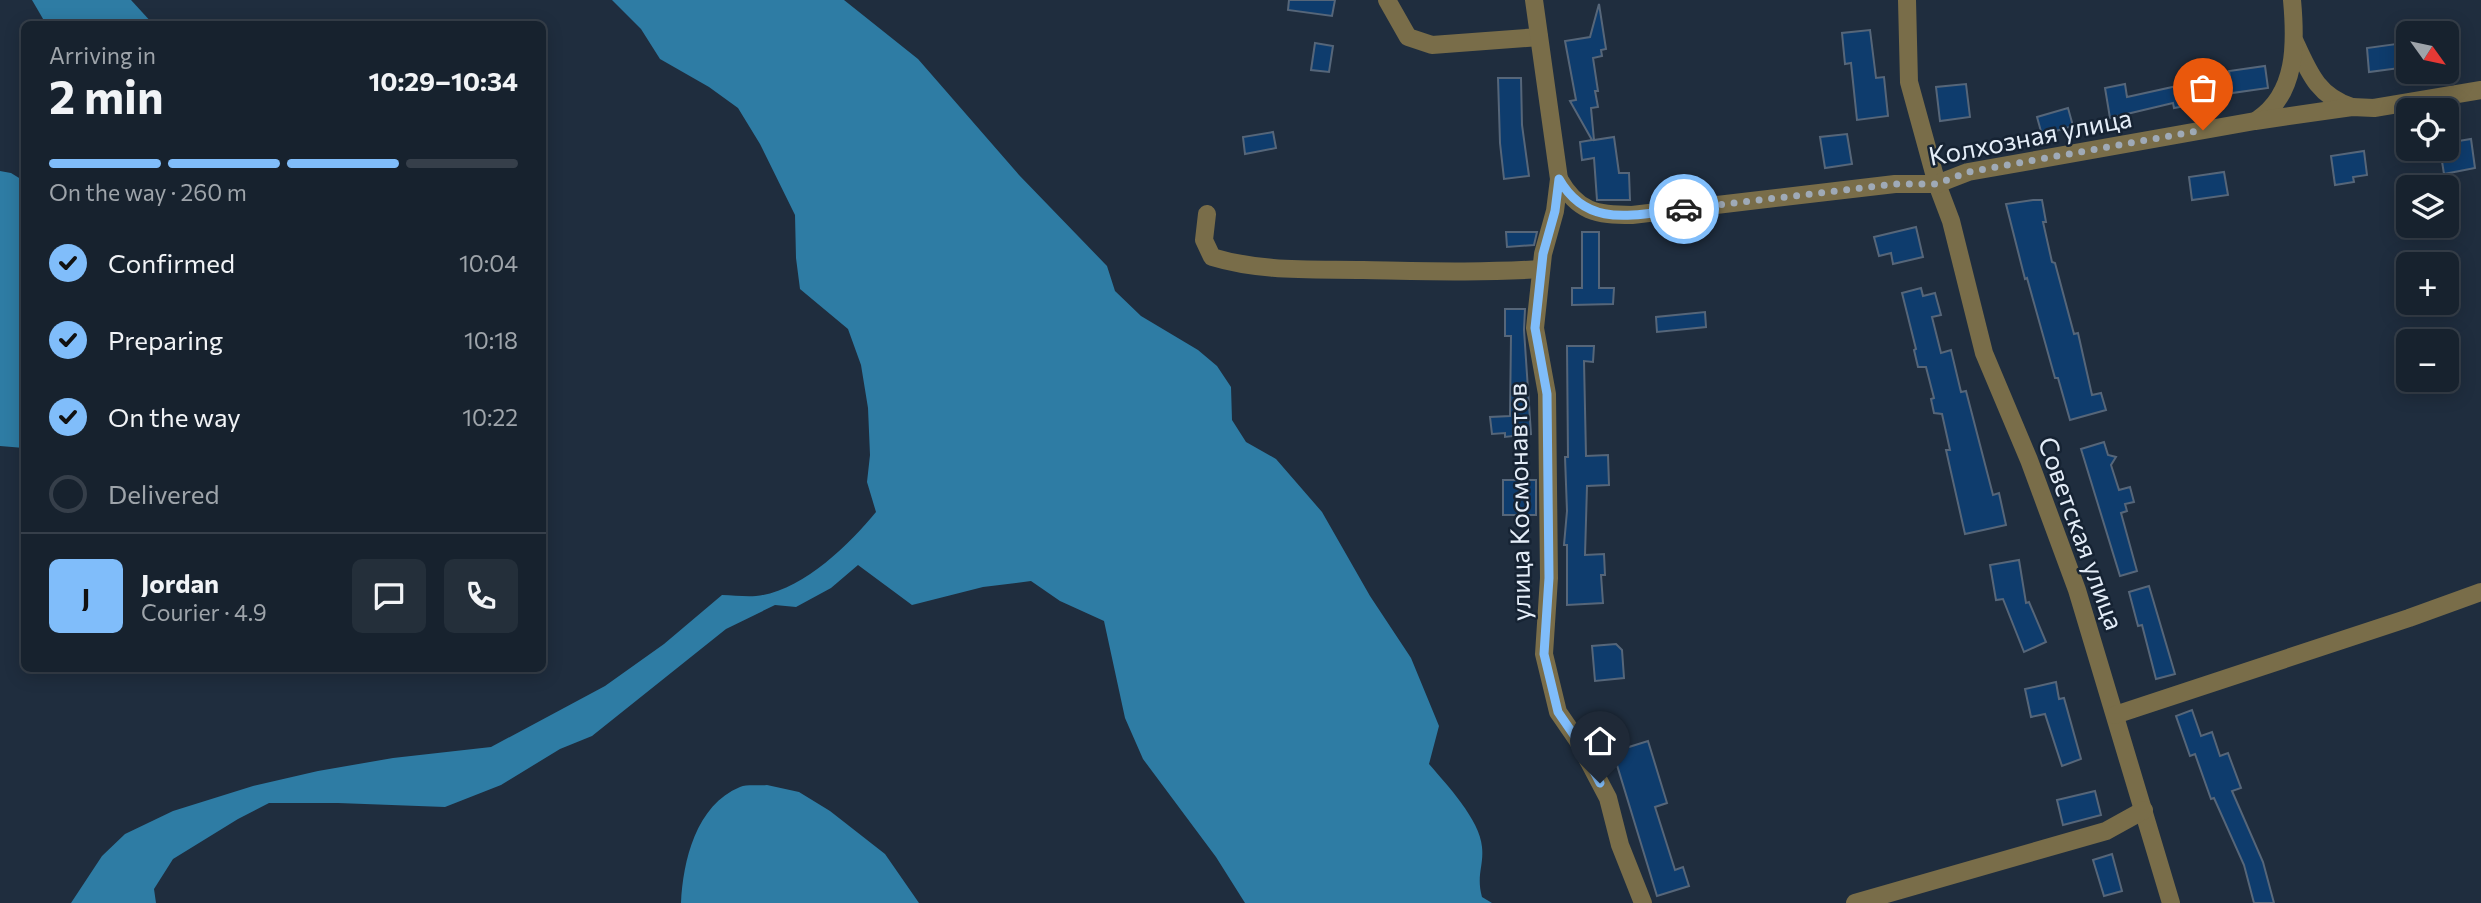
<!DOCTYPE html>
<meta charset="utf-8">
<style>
body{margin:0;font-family:Commissioner,sans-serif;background:#242f3a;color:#f1f3f6;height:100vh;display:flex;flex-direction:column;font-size:26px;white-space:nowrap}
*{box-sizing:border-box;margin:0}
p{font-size:23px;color:#9ea4aa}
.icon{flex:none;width:38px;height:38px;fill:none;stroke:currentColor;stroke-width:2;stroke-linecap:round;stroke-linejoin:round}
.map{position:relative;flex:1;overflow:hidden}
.sheet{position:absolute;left:21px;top:21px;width:525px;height:651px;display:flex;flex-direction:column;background:#17222e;border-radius:10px;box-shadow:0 4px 18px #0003,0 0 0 2px #363f4a}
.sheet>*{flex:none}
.needle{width:46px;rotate:123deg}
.controls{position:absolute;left:2396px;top:21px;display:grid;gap:14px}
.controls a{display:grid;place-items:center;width:63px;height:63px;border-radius:10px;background:#17222e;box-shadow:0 4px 18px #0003,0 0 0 2px #363f4a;font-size:35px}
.pin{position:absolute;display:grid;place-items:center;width:60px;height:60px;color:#fff;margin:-72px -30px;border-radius:50% 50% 50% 0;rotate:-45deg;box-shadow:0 0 7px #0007}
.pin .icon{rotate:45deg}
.courier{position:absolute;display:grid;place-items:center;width:70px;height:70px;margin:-35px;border:5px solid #80bdfa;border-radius:50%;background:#fff;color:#222;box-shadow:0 2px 9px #0007}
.overview em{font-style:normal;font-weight:700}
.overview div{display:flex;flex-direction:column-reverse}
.overview{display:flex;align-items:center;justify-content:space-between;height:119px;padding:0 28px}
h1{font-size:46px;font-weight:700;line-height:52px}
.bar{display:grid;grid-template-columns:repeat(4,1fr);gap:10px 7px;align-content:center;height:84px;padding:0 28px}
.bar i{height:9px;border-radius:5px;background:#363f4a}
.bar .active{background:#80bdfa}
.bar p{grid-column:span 4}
.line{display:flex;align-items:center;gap:18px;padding:0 28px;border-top:2px solid #363f4a}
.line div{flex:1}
.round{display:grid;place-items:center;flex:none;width:74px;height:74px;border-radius:10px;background:#242f3a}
ol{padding:0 28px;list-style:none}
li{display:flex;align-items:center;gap:21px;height:77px}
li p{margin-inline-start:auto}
li .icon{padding:7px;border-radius:50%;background:#80bdfa;color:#111;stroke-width:4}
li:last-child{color:#9ea4aa}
li i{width:38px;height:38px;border:4px solid #363f4a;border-radius:50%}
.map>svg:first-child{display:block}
.water{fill:#2e7ca4}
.building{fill:#0e3c6d;stroke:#566679;stroke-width:2}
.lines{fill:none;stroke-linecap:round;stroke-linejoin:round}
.minor{stroke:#796d49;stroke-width:18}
.done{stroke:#9faab7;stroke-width:7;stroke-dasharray:0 12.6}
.route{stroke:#80bdfa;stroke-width:9}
.labels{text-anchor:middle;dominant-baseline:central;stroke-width:5;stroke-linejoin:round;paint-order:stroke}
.street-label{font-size:26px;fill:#e4edf8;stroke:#162333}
</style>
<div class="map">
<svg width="2481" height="903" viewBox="0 0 2481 903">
<rect width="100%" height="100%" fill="#1f2d3e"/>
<g class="water">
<polygon points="32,0 131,0 153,24 46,24"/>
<path d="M 612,0 L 844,0 L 918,59 L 1019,175 L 1107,266 L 1115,291 L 1141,316 L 1198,350 L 1217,366 L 1231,387 L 1232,420 L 1246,442 L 1276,459 L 1322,512 L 1370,596 L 1411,658 L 1439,726 L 1429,764 C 1447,785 1480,820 1482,847 C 1484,866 1476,875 1482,897 L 1492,903 L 1245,903 L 1216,857 L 1143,759 L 1125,718 L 1104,621 L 1060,601 L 1031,581 L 983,587 L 912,605 L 858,565 L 831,588 L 796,607 L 775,605 L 726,629 L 592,736 L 560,749 L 501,785 L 445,807 L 338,803 L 269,803 L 238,819 L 173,859 L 154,889 L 156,903 L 71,903 L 102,856 L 125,834 L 173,811 L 253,786 L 318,771 L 393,758 L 491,747 L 605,686 L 664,644 L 722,595 C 733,595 745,597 756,596 C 801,592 849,545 876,512 L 867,482 L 870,455 L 868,408 L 861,365 L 848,329 L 800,289 L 796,258 L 795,215 L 760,144 L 738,108 L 709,87 L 660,59 L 641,29 Z"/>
<polygon points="0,171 11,173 24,181 24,448 0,446"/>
<path d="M 767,785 L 799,792 L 830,811 L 885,854 L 919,903 L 681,903 C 683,861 696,805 740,787 C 747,784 759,786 767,785 Z"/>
</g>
<g class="building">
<polygon points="1289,0 1335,0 1332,16 1288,10"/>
<polygon points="1599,4 1606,49 1601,50 1602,56 1593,58 1598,91 1595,91 1598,107 1591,108 1594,140 1614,137 1619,173 1629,173 1630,200 1597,200 1594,158 1582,160 1580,142 1592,140 1570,101 1576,100 1565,41 1590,37"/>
<polygon points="1870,30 1876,78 1884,77 1888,116 1857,120 1851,63 1845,64 1842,33"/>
<polygon points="1315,43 1333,46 1329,72 1311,70"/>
<polygon points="2396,44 2400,68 2369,72 2367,48"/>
<polygon points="2265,66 2268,88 2232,93 2229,71"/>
<polygon points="1498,78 1521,78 1522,125 1529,176 1504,179 1500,143"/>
<polygon points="1966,84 1970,117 1940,121 1936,87"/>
<polygon points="2125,84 2127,97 2186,84 2191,105 2174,108 2173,103 2110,118 2105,88"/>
<polygon points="2068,108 2073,126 2042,135 2037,117"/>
<polygon points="1273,132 1276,148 1245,154 1243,137"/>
<polygon points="1847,134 1852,164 1825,168 1820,137"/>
<polygon points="2471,139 2475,168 2444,174 2440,149 2446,149 2446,143"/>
<polygon points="2364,151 2367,175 2353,177 2354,182 2335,185 2331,156"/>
<polygon points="2224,172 2228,195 2192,200 2189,177"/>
<polygon points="2033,200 2042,200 2046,222 2043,222 2052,262 2055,263 2074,334 2078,333 2092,395 2101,393 2106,410 2070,420 2058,378 2055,378 2027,278 2025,279 2006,204"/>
<polygon points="1916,227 1923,257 1893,264 1891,253 1879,256 1874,237"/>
<polygon points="1506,232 1537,232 1534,245 1507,247"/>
<polygon points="1582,232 1599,232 1599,288 1614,288 1613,304 1572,305 1572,288 1582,288"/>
<polygon points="1921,288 1923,296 1935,293 1941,315 1932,317 1941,353 1951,350 1961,392 1966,391 1993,495 1999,493 2006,525 1965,534 1946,450 1950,450 1942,414 1934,413 1931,399 1934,398 1926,367 1918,367 1914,350 1916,349 1902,293"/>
<polygon points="1505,309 1525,309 1524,330 1531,434 1505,437 1505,433 1492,434 1490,417 1510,416 1511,336 1505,336"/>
<polygon points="1705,312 1706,327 1657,332 1656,317"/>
<polygon points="1567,346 1594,346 1593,362 1584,361 1586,456 1608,455 1609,485 1587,486 1585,555 1604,554 1605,575 1601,575 1603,603 1567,605 1567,545 1564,545 1567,511 1565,457 1568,457"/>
<polygon points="2104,442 2108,455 2116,457 2111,465 2119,490 2130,487 2134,502 2125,504 2127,511 2121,513 2137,571 2120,576 2081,449"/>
<rect x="1503" y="480" width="33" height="35"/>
<polygon points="2019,560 2026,603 2029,602 2046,642 2024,652 2003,599 1996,600 1990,565"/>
<polygon points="2149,586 2175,674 2156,679 2142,625 2138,626 2129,592"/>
<polygon points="1616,644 1622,650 1624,678 1595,681 1592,646"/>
<polygon points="2056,682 2059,699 2064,698 2081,759 2062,766 2045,714 2031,717 2025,689"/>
<polygon points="2192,710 2201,736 2212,732 2220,756 2228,753 2241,788 2232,791 2263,862 2274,903 2254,903 2244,865 2214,798 2211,799 2195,754 2190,756 2176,716"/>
<polygon points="1648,741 1667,803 1655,807 1675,870 1683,867 1689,886 1657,896 1613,752"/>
<polygon points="2095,791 2101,815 2063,825 2057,800"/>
<polygon points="2112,854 2122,891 2104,896 2093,860"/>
</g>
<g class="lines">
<g class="minor">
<polyline points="1387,0 1408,37 1432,45 1539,37"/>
<polyline points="1534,0 1559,179 1555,211 1543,254 1535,328 1547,394 1549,578 1544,654 1558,712 1578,741 1608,798 1620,845 1643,903"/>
<polyline points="1907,0 1909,82 1937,184 1951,221 1984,353 2029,460 2077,590 2171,903"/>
<path d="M 2295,42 C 2309,73 2318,96 2352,107"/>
<path d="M 2257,120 C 2297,94 2296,43 2292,0"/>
<path d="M 1559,179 C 1578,212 1596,215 1632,215 L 1895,184 L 1937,184 L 1968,172 L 2255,121 L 2352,107 L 2374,108 L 2481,90"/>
<path d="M 1207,214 L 1204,240 L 1212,257 C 1261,272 1312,269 1363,270 C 1422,271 1482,273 1541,269"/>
<polyline points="2115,715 2409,618 2481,592"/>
<polyline points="1855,903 2106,831 2144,810"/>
</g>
</g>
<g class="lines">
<polyline class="done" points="1684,209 1895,184 1937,184 1968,172 2203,130"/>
<path class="route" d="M 1600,783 L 1578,741 L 1558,712 L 1544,654 L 1549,578 L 1547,394 L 1535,328 L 1543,254 L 1555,211 L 1559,179 C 1588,230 1635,214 1684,209"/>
</g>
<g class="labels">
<g class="street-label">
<text transform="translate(2030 136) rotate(-11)">Колхозная улица</text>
<text transform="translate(1518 502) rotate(-91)">улица Космонавтов</text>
<text transform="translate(2082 533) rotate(70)">Советская улица</text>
</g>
</g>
</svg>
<div class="controls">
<a><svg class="needle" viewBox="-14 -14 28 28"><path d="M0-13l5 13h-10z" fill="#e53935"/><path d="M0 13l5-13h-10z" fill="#9ea4aa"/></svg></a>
<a><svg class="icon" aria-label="locate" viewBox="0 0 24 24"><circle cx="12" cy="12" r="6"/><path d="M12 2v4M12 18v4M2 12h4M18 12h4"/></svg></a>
<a><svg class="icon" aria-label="layers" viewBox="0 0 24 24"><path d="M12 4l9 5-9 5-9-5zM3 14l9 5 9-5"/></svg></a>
<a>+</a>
<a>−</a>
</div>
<div class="pin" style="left:2203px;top:130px;background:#ea580c"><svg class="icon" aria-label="bag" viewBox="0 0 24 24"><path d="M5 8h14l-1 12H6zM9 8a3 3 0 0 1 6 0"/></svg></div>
<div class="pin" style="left:1600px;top:783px;background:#1f2937"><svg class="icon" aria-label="home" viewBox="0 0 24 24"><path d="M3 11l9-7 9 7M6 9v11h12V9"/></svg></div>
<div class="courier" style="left:1684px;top:209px"><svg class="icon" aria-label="car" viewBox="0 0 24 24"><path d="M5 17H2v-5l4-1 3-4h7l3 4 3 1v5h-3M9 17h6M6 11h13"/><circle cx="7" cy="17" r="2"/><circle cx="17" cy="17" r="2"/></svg></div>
<section class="sheet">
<div class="overview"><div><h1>2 min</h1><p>Arriving in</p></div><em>10:29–10:34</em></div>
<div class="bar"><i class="active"></i><i class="active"></i><i class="active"></i><i></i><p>On the way · 260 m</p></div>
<ol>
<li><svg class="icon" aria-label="check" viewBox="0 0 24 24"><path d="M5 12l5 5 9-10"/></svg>Confirmed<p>10:04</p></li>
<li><svg class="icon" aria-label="check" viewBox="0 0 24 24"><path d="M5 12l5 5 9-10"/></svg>Preparing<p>10:18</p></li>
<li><svg class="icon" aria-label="check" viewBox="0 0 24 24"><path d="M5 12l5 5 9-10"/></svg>On the way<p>10:22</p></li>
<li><i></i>Delivered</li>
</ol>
<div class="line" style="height:126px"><b class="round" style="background:#80bdfa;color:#111">J</b><div><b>Jordan</b><p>Courier · 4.9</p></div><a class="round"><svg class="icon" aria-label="chat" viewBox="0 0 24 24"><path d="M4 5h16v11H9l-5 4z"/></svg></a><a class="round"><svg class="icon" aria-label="phone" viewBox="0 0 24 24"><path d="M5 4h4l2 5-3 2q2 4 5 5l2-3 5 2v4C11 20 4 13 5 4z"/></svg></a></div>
</section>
</div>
